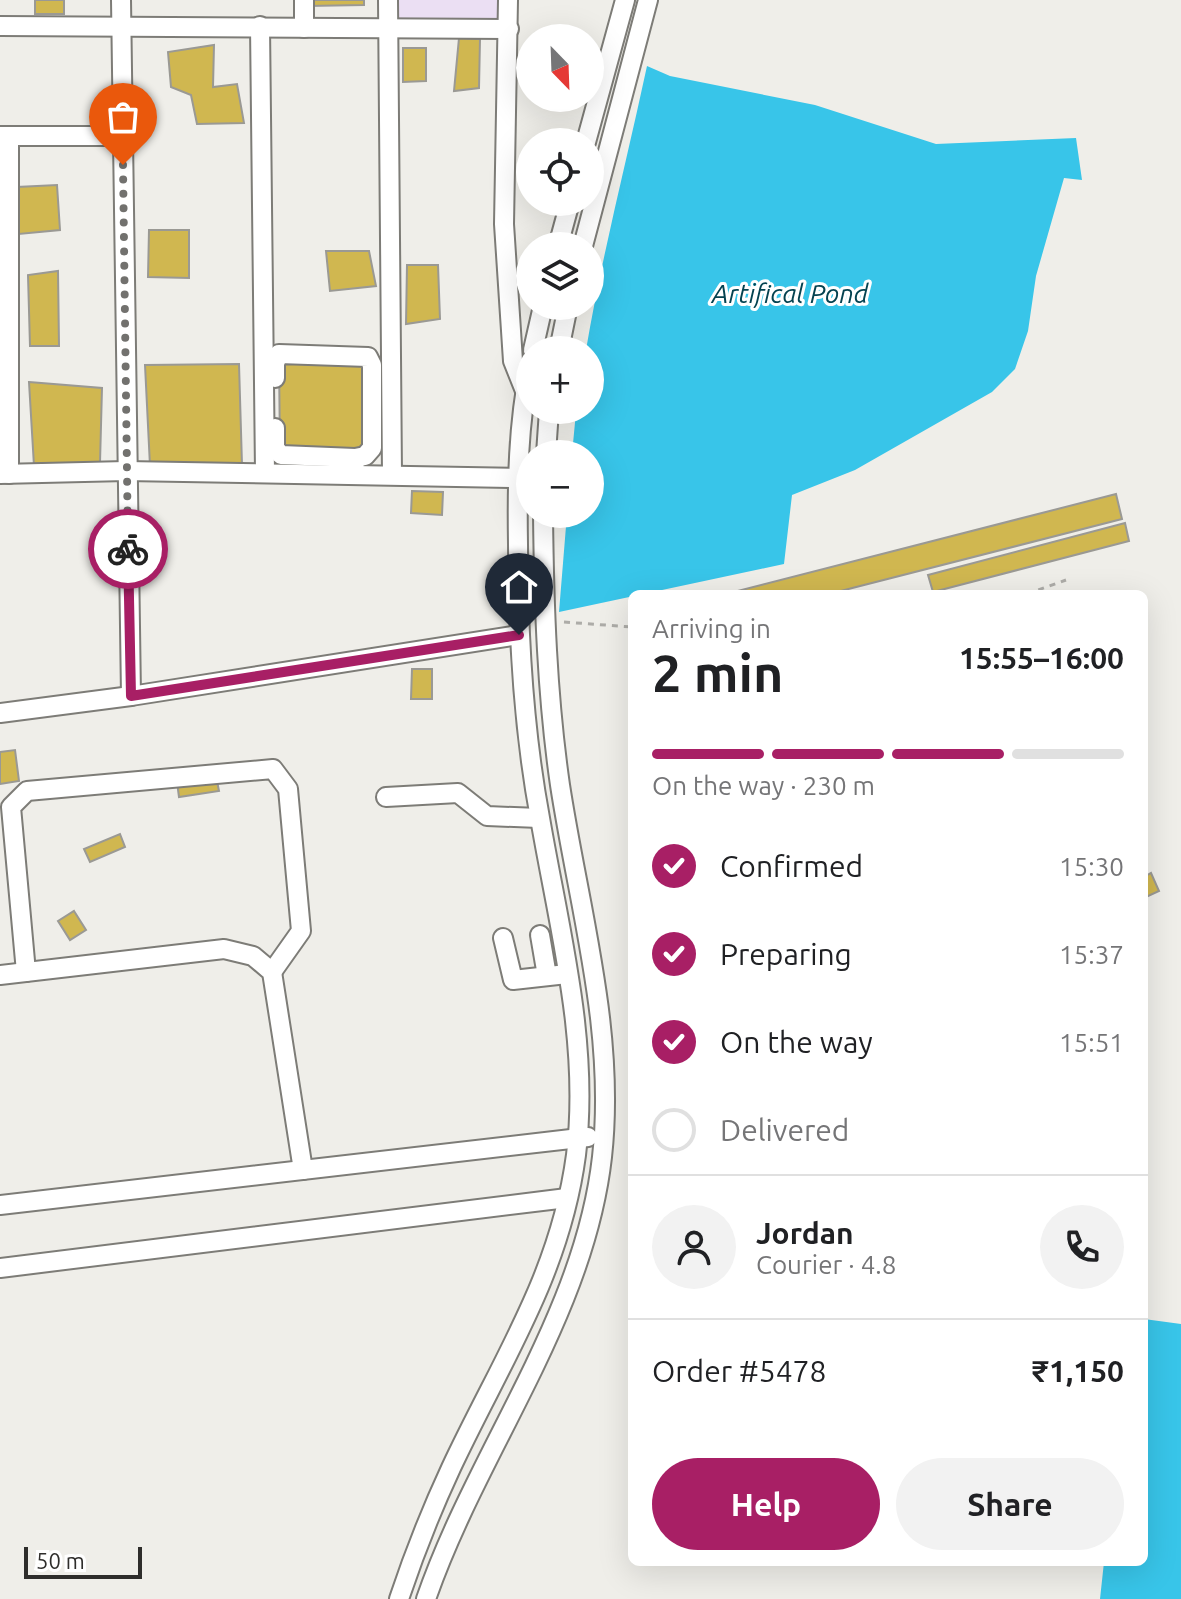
<!DOCTYPE html>
<meta charset="utf-8">
<style>
body{margin:0;font-family:Ubuntu,sans-serif;background:#f2f2f2;color:#202124;height:100vh;display:flex;flex-direction:column;font-size:30px;white-space:nowrap}
*{box-sizing:border-box;margin:0}
p{font-size:26px;color:#757577}
.icon{flex:none;width:44px;height:44px;fill:none;stroke:currentColor;stroke-width:2;stroke-linecap:round;stroke-linejoin:round}
.map{position:relative;flex:1;overflow:hidden}
.details{position:absolute;left:628px;top:590px;width:520px;height:976px;display:flex;flex-direction:column;background:#fff;border-radius:12px;box-shadow:0 8px 32px #0002}
.details>*{flex:none}
.needle{width:52px;rotate:157deg}
.buttons{position:absolute;left:516px;top:24px;display:grid;gap:16px}
.buttons a{display:grid;place-items:center;width:88px;height:88px;border-radius:50%;background:#fff;box-shadow:0 8px 32px #0002;font-size:40px}
.scale{position:absolute;left:24px;bottom:20px;width:118px;box-sizing:border-box;padding-left:8px;border:4px solid #2e2d2b;border-top:0;font-size:22px;line-height:28px;white-space:nowrap;color:#2e2d2b;-webkit-text-stroke:6px #fff;paint-order:stroke}
.pin{position:absolute;display:grid;place-items:center;width:68px;height:68px;color:#fff;margin:-82px -34px;border-radius:50% 50% 50% 0;rotate:-45deg;box-shadow:0 0 8px #0007}
.pin .icon{rotate:45deg}
.courier{position:absolute;display:grid;place-items:center;width:80px;height:80px;margin:-40px;border:6px solid #a81f65;border-radius:50%;background:#fff;color:#222;box-shadow:0 2px 10px #0007}
.summary em{font-style:normal;font-weight:700}
.summary div{display:flex;flex-direction:column-reverse}
.summary{display:flex;align-items:center;justify-content:space-between;height:136px;padding:0 24px}
h1{font-size:52px;font-weight:700;line-height:60px}
.bar{display:grid;grid-template-columns:repeat(4,1fr);gap:12px 8px;align-content:center;height:96px;padding:0 24px}
.bar i{height:10px;border-radius:6px;background:#e0e0e0}
.bar .selected{background:#a81f65}
.bar p{grid-column:span 4}
.line{display:flex;align-items:center;gap:20px;padding:0 24px;border-top:2px solid #e0e0e0}
.line div{flex:1}
.round{display:grid;place-items:center;flex:none;width:84px;height:84px;border-radius:42px;background:#f2f2f2}
ol{padding:0 24px;list-style:none}
li{display:flex;align-items:center;gap:24px;height:88px}
li p{margin-inline-start:auto}
li .icon{padding:8px;border-radius:50%;background:#a81f65;color:#fff;stroke-width:4}
li:last-child{color:#757577}
li i{width:44px;height:44px;border:4px solid #e0e0e0;border-radius:50%}
.cta{display:flex;gap:16px;margin-top:auto;padding:16px 24px}
.cta a{flex:1;height:92px;border-radius:48px;background:#a81f65;color:#fff;font-size:32px;font-weight:700;line-height:92px;text-align:center}
.cta a+a{background:#f2f2f2;color:#202124}
.map>svg:first-child{display:block}
.education{fill:#ebdff3}
.water{fill:#38c5e9}
.building{fill:#d0b750;stroke:#9a9994;stroke-width:2}
.lines{fill:none;stroke-linecap:round;stroke-linejoin:round}
.minor-casing{stroke:#7d7c77;stroke-width:22}
.path{stroke:#adaca8;stroke-width:3;stroke-dasharray:6 6;stroke-linecap:butt}
.minor{stroke:#fff;stroke-width:18}
.done{stroke:#72716e;stroke-width:8;stroke-dasharray:0 14.4}
.route{stroke:#a81f65;stroke-width:10}
.labels{text-anchor:middle;dominant-baseline:central;stroke-width:6;stroke-linejoin:round;paint-order:stroke}
.water-label{font-size:26px;font-style:italic;fill:#044351;stroke:#fff}
</style>
<div class="map">
<svg width="1181" height="1599" viewBox="0 0 1181 1599">
<rect width="100%" height="100%" fill="#efeee9"/>
<polygon class="education" points="388,0 508,0 509,29 388,30"/>
<g class="water">
<path d="M 647,66 L 670,76 L 815,105 L 936,144 L 1076,138 L 1082,180 L 1064,178 L 1036,276 L 1028,331 L 1015,369 L 992,392 L 855,470 L 792,495 L 784,564 L 559,612 L 567,514 L 590,514 L 590,454 L 572,454 L 576,412 L 590,410 L 590,350 L 586,350 C 602,255 627,160 647,66 Z"/>
<polygon points="1144,1319 1181,1324 1181,1599 1100,1599 1104,1562 1144,1562"/>
</g>
<g class="building">
<rect x="35" y="0" width="29" height="14"/>
<polygon points="307,0 364,0 364,5 307,6"/>
<polygon points="459,38 480,39 479,88 454,91"/>
<polygon points="214,45 213,87 237,84 244,123 197,124 191,95 171,87 168,52"/>
<polygon points="403,48 426,48 426,81 403,82"/>
<polygon points="57,185 60,230 19,234 17,187"/>
<polygon points="149,230 189,230 189,278 148,277"/>
<polygon points="326,251 369,251 376,286 330,291"/>
<polygon points="407,265 438,265 440,319 406,324"/>
<polygon points="58,271 59,346 30,346 28,275"/>
<polygon points="362,359 363,448 280,450 279,361"/>
<polygon points="239,364 242,465 150,466 145,365"/>
<polygon points="29,382 102,388 100,463 34,466"/>
<polygon points="412,491 443,492 442,515 411,513"/>
<polygon points="1116,494 1122,519 829,594 726,594"/>
<polygon points="1125,523 1129,541 933,592 928,575"/>
<polygon points="412,669 432,669 432,699 411,699"/>
<polygon points="15,750 19,781 0,784 0,752"/>
<polygon points="216,776 219,791 179,797 177,782"/>
<polygon points="120,834 125,847 90,862 84,849"/>
<polygon points="1151,873 1159,891 1144,898 1144,877"/>
<polygon points="74,911 86,930 70,940 58,921"/>
</g>
<g class="lines">
<g class="minor-casing">
<g id="minor">
<polyline points="121,0 131,696"/>
<polyline points="304,0 304,28"/>
<polyline points="388,0 392,475"/>
<polyline points="508,0 504,224 513,361 525,391"/>
<polyline points="0,26 509,29"/>
<polyline points="260,26 265,473"/>
<polyline points="0,136 122,136"/>
<polyline points="9,136 9,474"/>
<polyline points="586,142 625,0"/>
<polyline points="558,246 570,202"/>
<polyline points="583,246 648,0"/>
<polyline points="533,350 543,306"/>
<polyline points="559,350 568,306"/>
<polyline points="275,378 275,363 279,354 368,357 372,365 372,448 365,456 355,458 354,474"/>
<polyline points="275,428 275,448 281,455 355,458"/>
<polyline points="546,454 549,410"/>
<polyline points="0,474 126,471 517,478"/>
<polyline points="0,713 131,696 519,635"/>
<polyline points="386,797 458,793 487,816 539,818"/>
<polyline points="540,935 547,976"/>
<polyline points="503,938 513,980 567,974"/>
<polyline points="26,972 11,807 27,791 273,769 288,789 301,931 272,972"/>
<polyline points="0,975 224,949 253,956 272,972 303,1170"/>
<polyline points="0,1205 588,1137"/>
<polyline points="0,1268 567,1198"/>
<path d="M 399,1599 C 414,1554 431,1511 451,1468 C 501,1361 560,1275 576,1155 C 590,1042 559,929 540,818 C 523,727 518,637 518,544 C 517,485 518,424 530,366"/>
<path d="M 426,1599 C 478,1449 584,1317 602,1157 C 616,1031 579,909 560,785 C 547,695 544,606 543,514"/>
</g>
</g>
<g class="path">
<polyline points="1027,594 1066,580"/>
<polyline points="564,622 632,627"/>
</g>
<use href="#minor" class="minor"/>
</g>
<g class="lines">
<polyline class="done" points="123,165 128,549"/>
<polyline class="route" points="128,549 131,696 519,635"/>
</g>
<g class="labels">
<g class="water-label">
<text x="790" y="293">Artifical Pond</text>
</g>
</g>
</svg>
<div class="buttons">
<a><svg class="needle" viewBox="-14 -14 28 28"><path d="M0-13l5 13h-10z" fill="#e53935"/><path d="M0 13l5-13h-10z" fill="#757577"/></svg></a>
<a><svg class="icon" aria-label="locate" viewBox="0 0 24 24"><circle cx="12" cy="12" r="6"/><path d="M12 2v4M12 18v4M2 12h4M18 12h4"/></svg></a>
<a><svg class="icon" aria-label="layers" viewBox="0 0 24 24"><path d="M12 4l9 5-9 5-9-5zM3 14l9 5 9-5"/></svg></a>
<a>+</a>
<a>−</a>
</div>
<div class="scale">50 m</div>
<div class="pin" style="left:123px;top:165px;background:#ea580c"><svg class="icon" aria-label="bag" viewBox="0 0 24 24"><path d="M5 8h14l-1 12H6zM9 8a3 3 0 0 1 6 0"/></svg></div>
<div class="pin" style="left:519px;top:635px;background:#1f2937"><svg class="icon" aria-label="home" viewBox="0 0 24 24"><path d="M3 11l9-7 9 7M6 9v11h12V9"/></svg></div>
<div class="courier" style="left:128px;top:549px"><svg class="icon" aria-label="bike" viewBox="0 0 24 24"><circle cx="6" cy="16" r="4"/><circle cx="18" cy="16" r="4"/><path d="M6 16l4-8h5l3 8M10 8l3 8H6M13 5h3"/></svg></div>
<section class="details">
<div class="summary"><div><h1>2 min</h1><p>Arriving in</p></div><em>15:55–16:00</em></div>
<div class="bar"><i class="selected"></i><i class="selected"></i><i class="selected"></i><i></i><p>On the way · 230 m</p></div>
<ol>
<li><svg class="icon" aria-label="check" viewBox="0 0 24 24"><path d="M5 12l5 5 9-10"/></svg>Confirmed<p>15:30</p></li>
<li><svg class="icon" aria-label="check" viewBox="0 0 24 24"><path d="M5 12l5 5 9-10"/></svg>Preparing<p>15:37</p></li>
<li><svg class="icon" aria-label="check" viewBox="0 0 24 24"><path d="M5 12l5 5 9-10"/></svg>On the way<p>15:51</p></li>
<li><i></i>Delivered</li>
</ol>
<div class="line" style="height:144px"><a class="round"><svg class="icon" aria-label="person" viewBox="0 0 24 24"><circle cx="12" cy="8" r="4"/><path d="M4 21q1-7 8-7t8 7"/></svg></a><div><b>Jordan</b><p>Courier · 4.8</p></div><a class="round"><svg class="icon" aria-label="phone" viewBox="0 0 24 24"><path d="M5 4h4l2 5-3 2q2 4 5 5l2-3 5 2v4C11 20 4 13 5 4z"/></svg></a></div>
<div class="line" style="height:104px"><div>Order #5478</div><b>₹1,150</b></div>
<div class="cta"><a>Help</a><a>Share</a></div>
</section>
</div>
